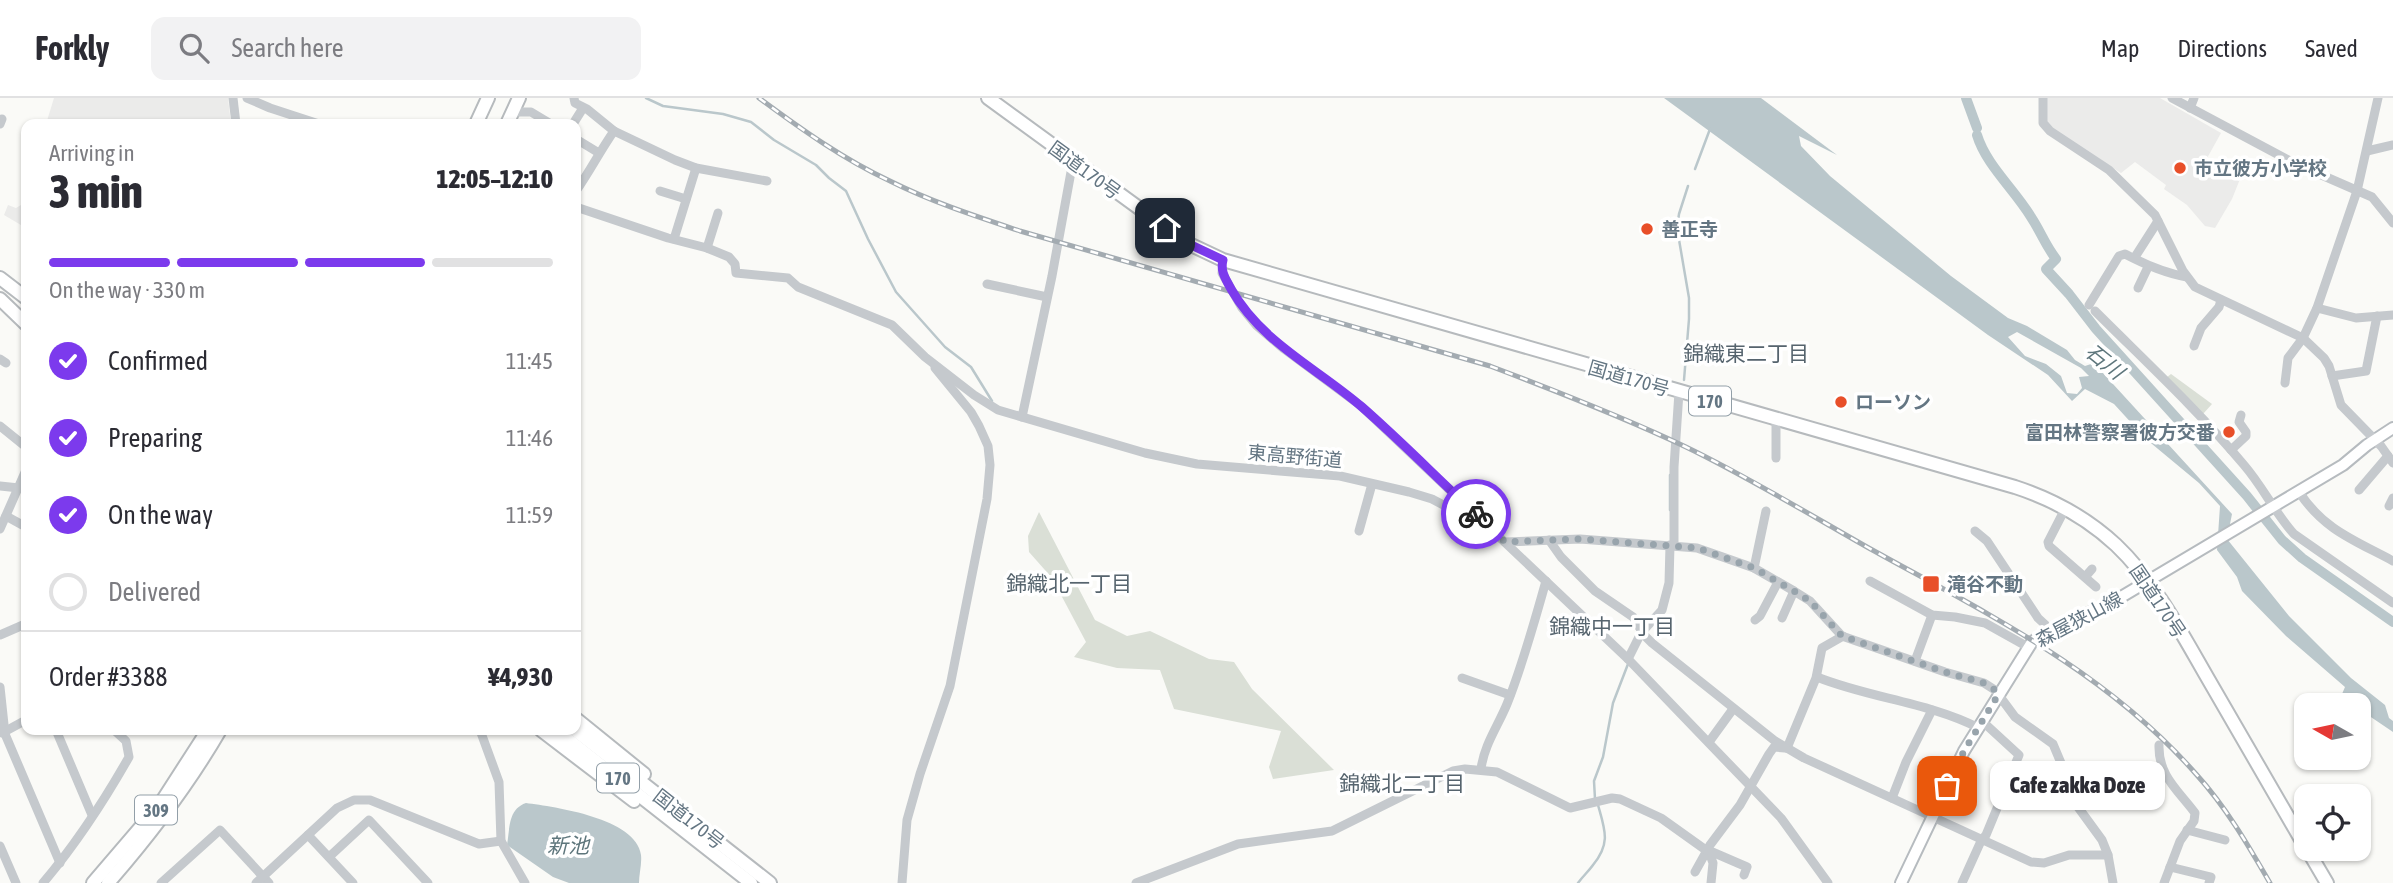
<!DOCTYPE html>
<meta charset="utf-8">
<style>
body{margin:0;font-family:"Asap Condensed","Noto Sans JP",sans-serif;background:#f2f2f3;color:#2b2b33;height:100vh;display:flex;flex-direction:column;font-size:26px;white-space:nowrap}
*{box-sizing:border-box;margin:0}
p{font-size:23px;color:#7c7c81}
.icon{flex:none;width:38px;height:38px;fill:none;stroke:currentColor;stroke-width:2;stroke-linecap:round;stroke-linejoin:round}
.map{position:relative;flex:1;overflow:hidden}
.panel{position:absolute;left:21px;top:21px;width:560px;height:616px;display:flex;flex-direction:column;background:#fff;border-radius:14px;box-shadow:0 2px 5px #0004}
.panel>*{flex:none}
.needle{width:46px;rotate:279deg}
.tools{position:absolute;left:2294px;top:595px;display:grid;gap:14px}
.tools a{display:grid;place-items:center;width:77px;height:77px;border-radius:14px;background:#fff;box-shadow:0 2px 5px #0004;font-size:35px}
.pin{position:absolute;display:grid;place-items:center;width:60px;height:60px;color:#fff;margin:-30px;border-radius:14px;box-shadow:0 4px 10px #0006}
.courier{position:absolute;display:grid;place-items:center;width:70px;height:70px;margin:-35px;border:5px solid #7c3aed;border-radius:50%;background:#fff;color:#222;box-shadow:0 2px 9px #0007}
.bubble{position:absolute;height:49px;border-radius:14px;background:#fff;box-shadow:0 2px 5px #0004;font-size:23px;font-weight:800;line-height:49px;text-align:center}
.summary em{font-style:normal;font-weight:800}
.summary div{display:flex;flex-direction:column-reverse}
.summary{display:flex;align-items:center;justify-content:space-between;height:119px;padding:0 28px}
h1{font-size:46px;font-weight:800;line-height:52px}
.bar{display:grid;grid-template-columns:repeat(4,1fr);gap:10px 7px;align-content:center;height:84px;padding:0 28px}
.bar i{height:9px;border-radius:5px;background:#e1e1e2}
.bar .current{background:#7c3aed}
.bar p{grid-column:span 4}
.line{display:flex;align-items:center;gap:18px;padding:0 28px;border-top:2px solid #e1e1e2}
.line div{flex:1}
ol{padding:0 28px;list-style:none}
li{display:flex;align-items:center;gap:21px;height:77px}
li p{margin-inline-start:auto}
li .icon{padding:7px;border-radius:50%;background:#7c3aed;color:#fff;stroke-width:4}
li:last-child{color:#7c7c81}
li i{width:38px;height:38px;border:4px solid #e1e1e2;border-radius:50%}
header{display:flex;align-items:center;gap:42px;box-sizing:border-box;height:98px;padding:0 35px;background:#fff;border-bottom:2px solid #e1e1e2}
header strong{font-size:33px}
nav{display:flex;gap:38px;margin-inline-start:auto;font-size:24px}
.search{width:490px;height:63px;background:#f2f2f3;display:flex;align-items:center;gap:18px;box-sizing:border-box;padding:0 24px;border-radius:14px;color:#7c7c81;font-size:26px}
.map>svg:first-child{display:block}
.built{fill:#ebebea}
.green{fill:#dadfd6}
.water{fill:#bac7cb;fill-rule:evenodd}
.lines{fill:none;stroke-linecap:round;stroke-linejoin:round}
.stream{stroke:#bac7cb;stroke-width:2.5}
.canal{stroke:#bac7cb;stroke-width:10}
.major-casing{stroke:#b6bbbf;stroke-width:14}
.highway-casing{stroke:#b6babd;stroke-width:16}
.minor{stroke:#c5c9cd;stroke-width:9}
.major{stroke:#fff;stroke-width:10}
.highway{stroke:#fff;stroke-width:12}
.rail-casing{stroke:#a3abb1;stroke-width:5}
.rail{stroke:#fff;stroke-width:2.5;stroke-dasharray:8;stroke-linecap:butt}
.done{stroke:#98a4ac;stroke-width:7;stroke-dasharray:0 12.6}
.route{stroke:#7c3aed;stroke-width:9}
.poi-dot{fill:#e84f29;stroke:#fff;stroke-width:2.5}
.labels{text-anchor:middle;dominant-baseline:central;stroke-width:7;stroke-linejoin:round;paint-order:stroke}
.shield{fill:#fff;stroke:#929fa8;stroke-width:2}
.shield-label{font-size:18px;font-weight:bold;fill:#647683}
.poi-label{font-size:19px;font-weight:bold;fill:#647683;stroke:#fff;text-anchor:start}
.street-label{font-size:19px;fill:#647683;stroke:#fff}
.neighbourhood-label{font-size:21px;fill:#56646e;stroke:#fff}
.water-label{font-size:21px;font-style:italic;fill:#5e767c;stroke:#fff}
</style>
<header>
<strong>Forkly</strong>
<div class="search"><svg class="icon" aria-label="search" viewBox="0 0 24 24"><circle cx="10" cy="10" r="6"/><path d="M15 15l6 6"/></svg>Search here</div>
<nav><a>Map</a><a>Directions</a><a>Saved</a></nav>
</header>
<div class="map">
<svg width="2393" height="785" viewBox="0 0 2393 785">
<rect width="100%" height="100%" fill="#fafaf7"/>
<g class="built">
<polygon points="54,0 228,0 231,26 46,26"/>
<polygon points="2047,0 2160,0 2221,35 2206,62 2240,81 2232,101 2215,130 2205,128 2187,107 2164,91 2166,87 2135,64 2121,75 2055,33 2047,25"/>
<polygon points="26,104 26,130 4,117 8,107 16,110"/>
</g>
<g class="green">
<polygon points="2171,276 2212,306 2203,316 2166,280"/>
<polygon points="1039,414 1095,522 1127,538 1150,533 1209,561 1234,564 1252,591 1334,672 1273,681 1269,669 1281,633 1174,611 1160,572 1117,570 1074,559 1086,544 1052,480 1029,454 1028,438"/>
</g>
<g class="water">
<path d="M 1664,0 L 1761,0 L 1837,57 L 1799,38 L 1801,48 L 1830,78 L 1951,178 L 2008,220 L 2027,228 L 2067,252 L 2075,262 L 2085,268 L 2091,266 L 2102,274 L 2232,416 L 2227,441 L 2289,518 L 2351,580 L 2385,607 L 2389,620 L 2393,623 L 2393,634 L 2359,611 L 2359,607 L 2352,607 L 2342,596 L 2345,589 L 2286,538 L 2242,493 L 2237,479 L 2217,452 L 2220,408 L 2199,385 L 2146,341 L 2114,306 L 2085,291 L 2072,303 L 2048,277 L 1988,237 ZM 2017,234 L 2081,270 L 2089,278 L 2079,279 L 2082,290 L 2077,296 L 2067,295 L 2061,278 L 2046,266 L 2025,258 L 2008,239 Z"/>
<path d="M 526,705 C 555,709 636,720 641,757 C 642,766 639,776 639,785 L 569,785 L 553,779 L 507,747 C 510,730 508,711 526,705 Z"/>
</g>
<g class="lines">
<g class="stream">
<polyline points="646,0 663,8 723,16 751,24 774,42 816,67 829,80 846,93 868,141 896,194 945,249 971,269 992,303"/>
<polyline points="1695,71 1710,31"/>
<polyline points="1684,282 1689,221 1689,200 1677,130 1679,116 1688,88"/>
<polyline points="1670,377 1670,412"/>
<polyline points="1595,701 1594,683 1603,659 1613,605 1628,566"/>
<path d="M 1578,785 C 1583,778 1588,774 1593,767 C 1611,745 1605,732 1598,707"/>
</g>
<g class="canal">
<polyline points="1966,0 1977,30"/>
<path d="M 1977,37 C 1986,67 2015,92 2031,119 C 2041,134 2044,145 2056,161 L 2046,171 L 2069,196 L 2096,231 L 2247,398 L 2282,442 L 2302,460 L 2393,524"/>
</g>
<g class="major-casing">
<polyline id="major" points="1901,785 1964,653 2032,544 2047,534 2111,505 2343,367 2367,347 2393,330"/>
</g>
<g class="highway-casing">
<g id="highway">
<path d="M 988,0 L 1187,145 L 1223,162 L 2015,389 C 2052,401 2088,421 2116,447 C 2155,484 2181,534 2207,579 C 2240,636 2273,693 2306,750"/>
<polyline points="476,26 488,0"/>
<polyline points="507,26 519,0"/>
<polyline points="0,180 26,200"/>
<polyline points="0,201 26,226"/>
<polyline points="576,621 644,676"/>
<polyline points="541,632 634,703"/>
<polyline points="556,632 751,785"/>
<polyline points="575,632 770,785"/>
<polyline points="2307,751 2327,785"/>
<polyline points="93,785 159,708 208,632"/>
<path d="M 108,785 C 150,737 188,687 220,632"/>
</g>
</g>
<g class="minor">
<polyline points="233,0 236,26"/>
<polyline points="247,0 270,10 319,26"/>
<polyline points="574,0 575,5 587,11 614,33 675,62 696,70 767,83"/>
<polyline points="2043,0 2043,25 2050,33 2109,72 2155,117 2183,173 2195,189 2303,240 2324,260 2329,268 2341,307 2381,348 2393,365"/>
<polyline points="2172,0 2294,65 2372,99 2393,125"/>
<polyline points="2190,10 2194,0"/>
<polyline points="513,14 531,14 551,26"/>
<polyline points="0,26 2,21"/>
<polyline points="573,26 583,10"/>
<polyline points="576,41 599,55"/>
<polyline points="2367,53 2393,47"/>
<path d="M 576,93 C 590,73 600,53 614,33"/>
<polyline points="660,93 686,101"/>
<polyline points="576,109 668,140 707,150 729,159 735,166 736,175 788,180 798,189 892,227 925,259 974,297 998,312 1145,355 1197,366 1340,378 1409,394 1432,401 1468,420 1479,419"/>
<polyline points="674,141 696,70"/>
<polyline points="707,150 718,115"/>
<polyline points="2135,159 2158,123"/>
<polyline points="1223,162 1222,175 1242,210 1256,227 1284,251 1361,308 1628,561 1781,720 1828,785"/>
<polyline points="987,186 1047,199"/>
<polyline points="2138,190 2148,169"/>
<path d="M 2089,207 L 2119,158 L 2125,156 C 2144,166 2164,175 2187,179"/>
<polyline points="2317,210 2356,220 2393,217"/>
<path d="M 2095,213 C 2144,262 2200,314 2244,367 C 2263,389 2275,415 2294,436 L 2393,505"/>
<polyline points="2194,248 2201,230 2219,209 2221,202"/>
<polyline points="0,261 6,265"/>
<polyline points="2332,278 2366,273 2377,218"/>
<polyline points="2285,285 2288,260 2303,240 2317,210 2357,93 2378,0"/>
<polyline points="1022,319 1052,178 1073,63"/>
<polyline points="0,328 26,349"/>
<polyline points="2231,352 2246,338 2246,334 2239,324 2241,317"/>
<polyline points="1776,360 1776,321"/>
<polyline points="0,388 19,390"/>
<polyline points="2359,392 2388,358"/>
<path d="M 2299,394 C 2324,432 2354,442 2393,463"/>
<polyline points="2389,408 2393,400"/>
<polyline points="2065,411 2048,444 2049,448 2096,489"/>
<polyline points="6,418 26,429"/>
<polyline points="0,431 26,372"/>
<polyline points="1359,433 1372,386"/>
<polyline points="1975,433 1987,443 2038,520 2051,532"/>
<polyline points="1549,442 1561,459 1595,493 1633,519 1644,537 1652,545 1775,643 1804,660 2031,764 2044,765 2069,757 2108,757"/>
<polyline points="1505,444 1580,441 1697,450 1754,470 1794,493 1810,503 1842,538 1945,574 1984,585 1995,592 2015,619 2053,646 2061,665 2067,694 2102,742 2108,757 2113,785"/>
<polyline points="1674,447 1674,369 1679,294"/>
<polyline points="1754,470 1766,413"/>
<polyline points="2085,479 2092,471"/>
<polyline points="1870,483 1932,517 1955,519 1985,525 2028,549"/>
<polyline points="1782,520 1794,493"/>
<polyline points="1755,522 1760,518 1778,484"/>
<polyline points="0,537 23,527 26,529"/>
<polyline points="1628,561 1641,535 1662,512 1669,485 1670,447"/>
<polyline points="1915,563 1932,517"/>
<path d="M 1817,579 C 1869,600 1928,604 1979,630"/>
<polyline points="1462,580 1510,597"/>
<polyline points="0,589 5,636 60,765"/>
<polyline points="56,632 92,717"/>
<polyline points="480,632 499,684 501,743 525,785"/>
<polyline points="2,635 26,622"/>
<polyline points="1709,644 1733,611"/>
<path d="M 2159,647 C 2158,678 2179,693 2195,715 L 2194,723 L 2180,743 L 2164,785"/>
<polyline points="1787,650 1816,580 1822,550 1843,538"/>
<path d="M 1481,671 C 1484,647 1498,628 1507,606 C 1523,566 1534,525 1546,483"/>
<polyline points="1892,700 1906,664 1932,612"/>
<polyline points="2187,732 2225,742"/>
<polyline points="308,737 353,785"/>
<polyline points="0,748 16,785"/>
<polyline points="1708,751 1713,765 1711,785"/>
<polyline points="329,759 369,722 428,785"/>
<polyline points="2170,769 2211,779 2209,785"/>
<polyline points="1695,774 1710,747 1740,707 1769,656 1774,649 1785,650"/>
<path d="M 43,785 C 76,746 104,703 129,659 L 126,643 L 114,632"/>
<polyline points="161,785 220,732 269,785"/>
<polyline points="256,785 337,710 354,702 370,702 479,746 501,743"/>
<polyline points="902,785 907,722 920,676 950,588 987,401 990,367 988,348 979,328 971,314 935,270"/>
<polyline points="1136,785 1238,746 1332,733 1453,673 1465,671 1497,674 1570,710 1612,700 1620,701 1661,720 1703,750 1747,769 1744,777"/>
<polyline points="1962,785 1981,743 1986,737 2019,657 1982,623"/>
</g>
<use href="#major" class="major"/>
<use href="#highway" class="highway"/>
<g class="rail-casing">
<path id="rail" d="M 759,0 C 801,31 843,61 890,83 C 932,104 975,118 1020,133 L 1490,268 C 1556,293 1623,319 1686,349 C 1748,379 1807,415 1867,449 C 1984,514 2106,573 2196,676 C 2226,709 2248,747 2270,785"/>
</g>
<use href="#rail" class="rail"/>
</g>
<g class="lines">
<polyline class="done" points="1476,416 1505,444 1580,441 1698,450 1754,470 1794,493 1810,503 1842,538 1945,574 1984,585 1995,592 1998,597 1964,653 1947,688"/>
<path class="route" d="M 1165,130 L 1187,145 L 1223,162 C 1220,174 1226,181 1231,191 C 1262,245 1317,270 1362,309 C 1401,343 1438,381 1476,416"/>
</g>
<g class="poi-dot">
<circle cx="2180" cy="70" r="7"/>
<circle cx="1647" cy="131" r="7"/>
<circle cx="1841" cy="304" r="7"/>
<circle cx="2229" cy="334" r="7"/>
<rect x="1922" y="477" width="18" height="18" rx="3.5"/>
</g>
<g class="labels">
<g class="shield">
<rect x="1689" y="288.5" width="42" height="29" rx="5"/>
<rect x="597" y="665.5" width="42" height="29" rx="5"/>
<rect x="135" y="697.5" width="42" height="29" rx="5"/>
</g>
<g class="shield-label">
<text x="1710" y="303">170</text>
<text x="618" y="680">170</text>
<text x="156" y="712">309</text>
</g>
<g class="poi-label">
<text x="2194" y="70">市立彼方小学校</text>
<text x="1661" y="131">善正寺</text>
<text x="1855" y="304">ローソン</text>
<text x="2215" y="334" text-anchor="end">富田林警察署彼方交番</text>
<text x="1947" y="486">滝谷不動</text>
</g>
<g class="street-label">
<text transform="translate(1085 72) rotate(36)">国道170号</text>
<text transform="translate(1629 280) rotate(16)">国道170号</text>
<text transform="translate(1295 358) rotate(5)">東高野街道</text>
<text transform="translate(2158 503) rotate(56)">国道170号</text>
<text transform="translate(2079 521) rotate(-28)">森屋狭山線</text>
<text transform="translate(689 721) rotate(38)">国道170号</text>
</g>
<g class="neighbourhood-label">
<text x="1746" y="255">錦織東二丁目</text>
<text x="1069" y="485">錦織北一丁目</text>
<text x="1612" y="528">錦織中一丁目</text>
<text x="1402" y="685">錦織北二丁目</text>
</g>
<g class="water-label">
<text transform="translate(2105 263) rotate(39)">石川</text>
<text x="568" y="747">新池</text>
</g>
</g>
</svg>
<div class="tools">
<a><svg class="needle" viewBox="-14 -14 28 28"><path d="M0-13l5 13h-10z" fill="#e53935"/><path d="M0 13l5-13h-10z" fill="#7c7c81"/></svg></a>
<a><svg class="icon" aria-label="locate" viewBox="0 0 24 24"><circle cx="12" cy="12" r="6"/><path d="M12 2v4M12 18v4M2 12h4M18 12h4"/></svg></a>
</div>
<div class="pin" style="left:1947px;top:688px;background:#ea580c"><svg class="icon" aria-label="bag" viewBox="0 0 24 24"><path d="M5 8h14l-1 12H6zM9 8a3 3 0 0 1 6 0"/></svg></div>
<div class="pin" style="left:1165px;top:130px;background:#1f2937"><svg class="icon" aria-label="home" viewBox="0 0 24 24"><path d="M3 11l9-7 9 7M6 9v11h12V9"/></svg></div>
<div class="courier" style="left:1476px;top:416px"><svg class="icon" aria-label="bike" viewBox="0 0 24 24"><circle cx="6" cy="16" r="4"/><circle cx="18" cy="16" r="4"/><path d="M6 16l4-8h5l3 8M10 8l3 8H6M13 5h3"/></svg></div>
<div class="bubble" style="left:1990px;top:663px;width:175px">Cafe zakka Doze</div>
<section class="panel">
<div class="summary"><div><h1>3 min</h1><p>Arriving in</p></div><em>12:05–12:10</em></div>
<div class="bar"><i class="current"></i><i class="current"></i><i class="current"></i><i></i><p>On the way · 330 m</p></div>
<ol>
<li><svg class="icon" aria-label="check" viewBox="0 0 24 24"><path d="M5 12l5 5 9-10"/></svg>Confirmed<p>11:45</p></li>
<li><svg class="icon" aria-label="check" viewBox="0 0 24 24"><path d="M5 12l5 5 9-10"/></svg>Preparing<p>11:46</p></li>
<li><svg class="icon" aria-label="check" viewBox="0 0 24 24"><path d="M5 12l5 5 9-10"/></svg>On the way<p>11:59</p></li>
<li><i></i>Delivered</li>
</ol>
<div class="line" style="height:91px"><div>Order #3388</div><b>¥4,930</b></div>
</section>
</div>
